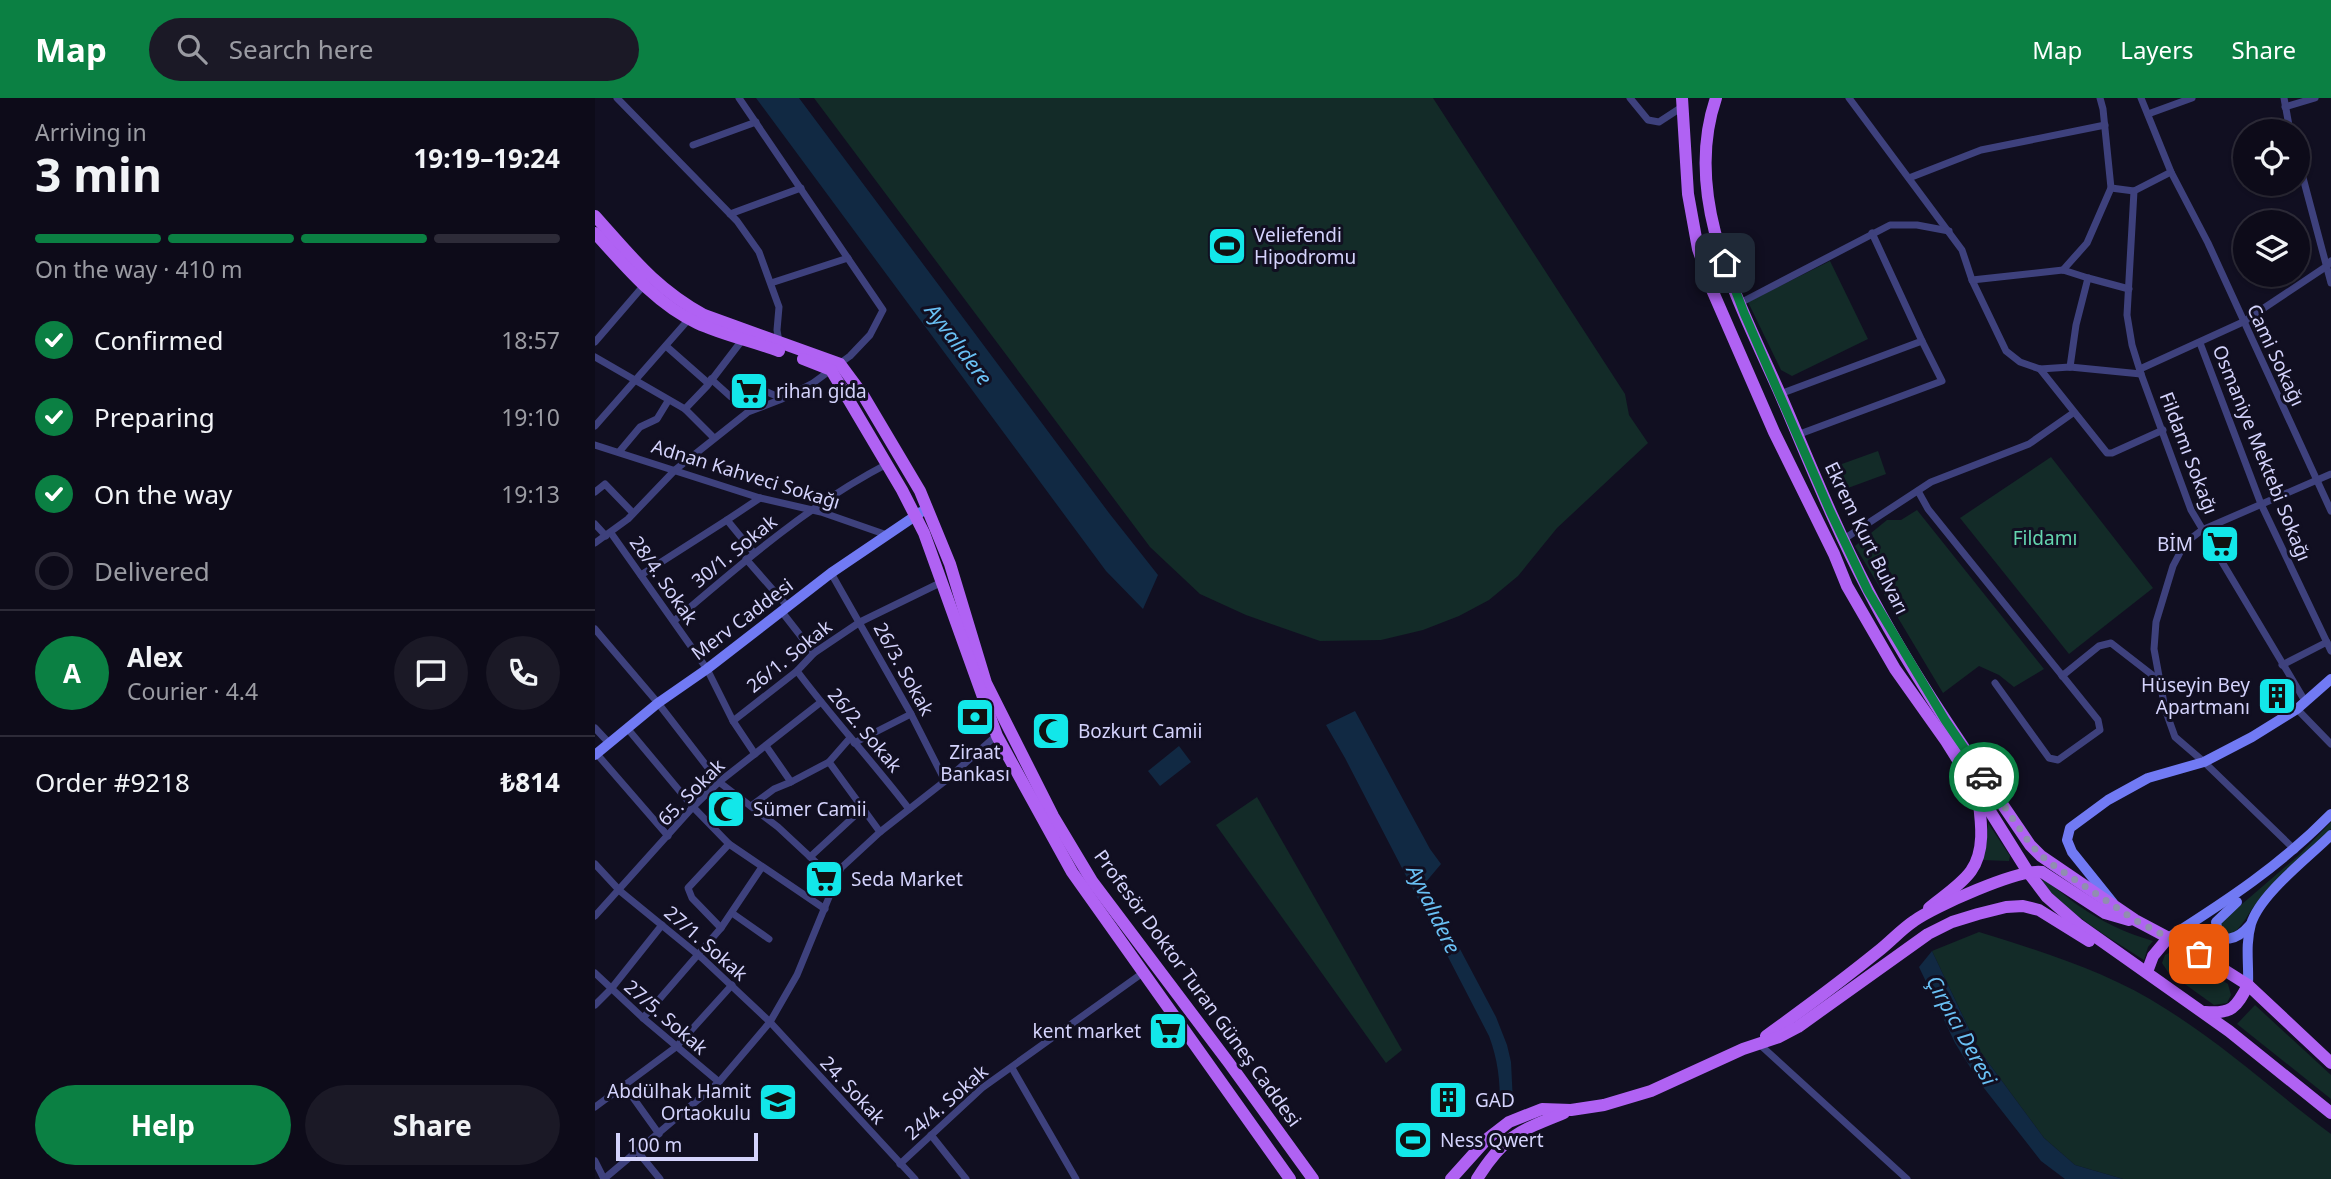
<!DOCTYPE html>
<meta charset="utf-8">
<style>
body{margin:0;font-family:"Noto Sans",sans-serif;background:#1b1926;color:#f1f3f6;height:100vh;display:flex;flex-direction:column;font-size:26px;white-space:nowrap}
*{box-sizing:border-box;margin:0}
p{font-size:23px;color:#9a9ba2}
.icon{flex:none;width:38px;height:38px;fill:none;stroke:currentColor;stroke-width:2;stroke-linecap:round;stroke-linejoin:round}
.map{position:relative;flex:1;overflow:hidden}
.sheet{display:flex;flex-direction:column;background:#0d0b19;width:595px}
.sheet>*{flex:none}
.controls{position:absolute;left:1638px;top:21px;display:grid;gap:14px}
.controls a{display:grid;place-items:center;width:77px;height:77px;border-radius:50%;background:#0d0b19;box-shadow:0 2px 5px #0004,0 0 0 2px #2d2b38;font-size:35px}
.scale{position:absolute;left:21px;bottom:18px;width:142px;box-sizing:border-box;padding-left:7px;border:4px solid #d4d3fc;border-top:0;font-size:19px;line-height:24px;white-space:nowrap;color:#d4d3fc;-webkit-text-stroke:5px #110f21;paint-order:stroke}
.pin{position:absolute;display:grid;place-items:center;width:60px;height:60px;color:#fff;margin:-30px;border-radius:14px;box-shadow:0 4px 10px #0006}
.courier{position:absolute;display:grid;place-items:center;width:70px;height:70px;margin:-35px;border:5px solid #0b8043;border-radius:50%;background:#fff;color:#222;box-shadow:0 2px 9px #0007}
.headline em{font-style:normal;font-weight:700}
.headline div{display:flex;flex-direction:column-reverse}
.headline{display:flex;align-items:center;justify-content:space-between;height:119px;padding:0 35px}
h1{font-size:46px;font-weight:700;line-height:52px}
.bar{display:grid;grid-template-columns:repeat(4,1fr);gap:10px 7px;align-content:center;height:84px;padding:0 35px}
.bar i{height:9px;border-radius:5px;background:#2d2b38}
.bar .active{background:#0b8043}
.bar p{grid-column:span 4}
.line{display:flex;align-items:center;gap:18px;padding:0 35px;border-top:2px solid #2d2b38}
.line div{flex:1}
.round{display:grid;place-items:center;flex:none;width:74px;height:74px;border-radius:37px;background:#1b1926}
ol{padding:0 35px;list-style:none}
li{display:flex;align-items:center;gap:21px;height:77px}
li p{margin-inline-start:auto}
li .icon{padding:7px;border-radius:50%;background:#0b8043;color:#fff;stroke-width:4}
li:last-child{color:#9a9ba2}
li i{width:38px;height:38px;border:4px solid #2d2b38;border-radius:50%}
.action{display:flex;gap:14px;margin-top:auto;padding:14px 35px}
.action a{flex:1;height:80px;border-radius:42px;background:#0b8043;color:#fff;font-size:28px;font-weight:700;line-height:80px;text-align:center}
.action a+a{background:#1b1926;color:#f1f3f6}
header{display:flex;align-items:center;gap:42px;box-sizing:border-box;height:98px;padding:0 35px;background:#0b8043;color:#fff}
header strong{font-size:33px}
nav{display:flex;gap:38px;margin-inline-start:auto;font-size:24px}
.search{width:490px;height:63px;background:#1b1926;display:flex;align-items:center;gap:18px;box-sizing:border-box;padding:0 24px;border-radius:38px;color:#9a9ba2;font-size:26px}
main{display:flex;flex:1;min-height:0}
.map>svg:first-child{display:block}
.green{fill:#132b28}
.water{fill:#112943}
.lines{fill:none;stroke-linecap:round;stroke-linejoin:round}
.street{stroke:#3e417d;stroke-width:7}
.secondary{stroke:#717af4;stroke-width:10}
.primary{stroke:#b062f3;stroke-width:12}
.done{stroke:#908eaf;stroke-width:7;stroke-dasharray:0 12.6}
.route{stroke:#0b8043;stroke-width:9}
.labels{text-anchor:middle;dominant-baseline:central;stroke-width:6;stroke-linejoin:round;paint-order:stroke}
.poi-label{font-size:19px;fill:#d4d3fc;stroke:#110f21;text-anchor:start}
.street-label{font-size:19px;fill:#d4d3fc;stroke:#110f21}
.park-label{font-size:19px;fill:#64d6af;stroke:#110f21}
.water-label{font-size:21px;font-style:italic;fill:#69c0f4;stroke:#110f21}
</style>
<header>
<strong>Map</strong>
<div class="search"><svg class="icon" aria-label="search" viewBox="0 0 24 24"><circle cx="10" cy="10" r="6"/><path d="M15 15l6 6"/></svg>Search here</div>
<nav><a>Map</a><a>Layers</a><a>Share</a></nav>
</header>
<main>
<section class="sheet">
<div class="headline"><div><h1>3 min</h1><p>Arriving in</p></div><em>19:19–19:24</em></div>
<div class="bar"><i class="active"></i><i class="active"></i><i class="active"></i><i></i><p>On the way · 410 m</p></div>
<ol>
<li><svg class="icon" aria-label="check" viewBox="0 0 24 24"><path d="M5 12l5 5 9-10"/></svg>Confirmed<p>18:57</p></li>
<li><svg class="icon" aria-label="check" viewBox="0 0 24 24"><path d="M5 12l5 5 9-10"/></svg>Preparing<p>19:10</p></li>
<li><svg class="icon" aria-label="check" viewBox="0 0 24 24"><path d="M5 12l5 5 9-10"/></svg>On the way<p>19:13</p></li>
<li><i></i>Delivered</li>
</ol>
<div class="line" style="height:126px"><b class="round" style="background:#0b8043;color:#fff">A</b><div><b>Alex</b><p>Courier · 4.4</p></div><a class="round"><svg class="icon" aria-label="chat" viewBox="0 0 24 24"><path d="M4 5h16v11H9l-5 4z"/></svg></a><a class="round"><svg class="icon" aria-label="phone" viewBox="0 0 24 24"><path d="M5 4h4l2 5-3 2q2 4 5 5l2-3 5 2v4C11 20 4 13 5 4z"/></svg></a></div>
<div class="line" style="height:91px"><div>Order #9218</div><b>₺814</b></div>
<div class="action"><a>Help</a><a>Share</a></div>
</section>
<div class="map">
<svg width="1736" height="1081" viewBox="0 0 1736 1081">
<rect width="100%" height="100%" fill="#110f21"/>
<g class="green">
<polygon points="219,0 838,0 1030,296 1034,317 1053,345 962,430 923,478 894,502 864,518 828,532 786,542 725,543 651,517 605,496 555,449"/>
<polygon points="1235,163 1273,241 1197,278 1186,272 1153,204"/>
<polygon points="1283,353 1291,376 1253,390 1244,367"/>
<polygon points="1456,359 1558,490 1474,556 1365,420"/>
<polygon points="1322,412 1449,571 1419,589 1404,577 1384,568 1348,595 1260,448 1292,422 1306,422"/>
<polygon points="662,699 807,952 791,965 621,727"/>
<path d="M 1736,724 L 1736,731 C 1712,755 1686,777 1664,802 C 1654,813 1648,829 1636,837 L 1629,835 L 1625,825 L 1703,758 Z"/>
<polygon points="1393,725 1415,758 1414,763 1387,762 1391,747"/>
<path d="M 1449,782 C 1461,789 1472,800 1484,808 C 1507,824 1531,835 1558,843 L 1553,849 L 1549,862 C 1513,839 1474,816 1446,784 Z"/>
<path d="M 1384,834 C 1448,854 1514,874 1571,911 C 1629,947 1681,995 1736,1036 L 1736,1081 L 1528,1081 L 1480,1067 L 1449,1040 L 1384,952 L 1337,853 Z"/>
<polygon points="1578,853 1633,886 1636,897 1632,905 1619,907 1573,874 1567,865 1570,857"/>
<polygon points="1660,907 1736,977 1736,1001 1642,926"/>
</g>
<g class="water">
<polygon points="161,0 204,0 514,415 563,477 548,511 511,473"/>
<path d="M 760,613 L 835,751 L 846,766 L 830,785 L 901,919 L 912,947 L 916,964 L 918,1005 L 905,1008 C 905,982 903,962 894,938 L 750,660 L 731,627 Z"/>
<polygon points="584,648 596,664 565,688 553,673"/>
<polygon points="1337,853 1384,952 1449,1040 1480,1067 1528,1081 1470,1081 1446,1063 1385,985 1360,945 1324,869"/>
</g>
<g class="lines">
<g class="street">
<polyline points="22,0 142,123 164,154 184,209 182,232 184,244"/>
<polyline points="1035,0 1053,22 1064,24 1087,9"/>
<polyline points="1254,0 1367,152 1377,182 1411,253 1425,264 1445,271 1475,269 1546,276"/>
<polyline points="1546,0 1576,74 1613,145 1736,413"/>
<polyline points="1689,0 1695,33"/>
<polyline points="1690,9 1720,0"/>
<polyline points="1553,16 1597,0"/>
<polyline points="98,47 161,24"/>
<polyline points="1703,61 1736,185"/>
<polyline points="1314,80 1386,52 1510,27"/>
<polyline points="1516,90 1539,93 1576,74"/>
<polyline points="1539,93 1532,217 1537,247 1546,276 1596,412 1710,603"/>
<polyline points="135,116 206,90"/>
<polyline points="1468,172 1492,145 1516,90 1508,11 1505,0"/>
<polyline points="1377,182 1468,172 1493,180 1534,191"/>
<polyline points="176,185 253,160"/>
<polyline points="1145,205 1295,127 1322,127 1354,133"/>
<polyline points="0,244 50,186"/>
<polyline points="1605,245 1666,406 1736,553"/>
<polyline points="71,248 113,285"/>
<polyline points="0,259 90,311 119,340"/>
<polyline points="1475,269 1481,227 1493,180"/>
<polyline points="1445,271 1512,355 1517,355 1568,332"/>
<polyline points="1545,271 1648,224 1732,168 1736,163"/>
<polyline points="116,281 136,299 156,287 186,300"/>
<polyline points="1185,296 1327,243 1277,135"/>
<polyline points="90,311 112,288 148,241"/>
<polyline points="0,328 94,221"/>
<polyline points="1202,337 1347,283 1327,243"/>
<polyline points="0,347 165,400 226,414 292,437"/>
<polyline points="24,354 45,329 62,321 73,303"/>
<polyline points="1323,393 1333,411 1503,622 1505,632 1463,662 1454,660 1400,585"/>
<polyline points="0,394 10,386 38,415"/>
<polyline points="0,426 11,438"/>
<polyline points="16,435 112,571 138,623 160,656"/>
<polyline points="1249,441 1336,384 1434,346 1478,315"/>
<polyline points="0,445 33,421 80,372 153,314 187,301 218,285 255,258 275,237 288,212 144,0"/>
<polyline points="159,455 132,422 165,400"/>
<polyline points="151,461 193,509"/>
<polyline points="236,475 316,616 350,683"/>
<polyline points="46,477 132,422"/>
<polyline points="187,514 219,555"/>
<path d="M 79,523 C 146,466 213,407 292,366"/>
<polyline points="0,531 63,605 124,684 183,729 241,783"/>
<polyline points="1687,567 1732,544"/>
<path d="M 202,573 C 238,621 278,664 314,711"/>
<polyline points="1467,578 1504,548 1516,545 1565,583"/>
<polyline points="1702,611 1736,646"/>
<polyline points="138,623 202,573 219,555 265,524 347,484"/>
<polyline points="0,630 14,645"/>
<polyline points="32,630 98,709 134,746 230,811"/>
<polyline points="259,645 316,616"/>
<polyline points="171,648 196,684"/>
<polyline points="1,655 73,738"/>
<polyline points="234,664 285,734"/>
<polyline points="156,708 179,691 196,684 234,664 255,640"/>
<polyline points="1700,752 1609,664 1580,639 1570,611 1559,551 1561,524 1578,468 1590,445 1607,432 1736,376"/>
<polyline points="215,759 267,711"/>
<polyline points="0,766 25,793 107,860 175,924 320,1081"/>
<polyline points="137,815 174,841"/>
<polyline points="0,818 98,709 124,684 226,604"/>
<polyline points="126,830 97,800 93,790 134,746"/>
<polyline points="0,875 48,920 124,984"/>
<polyline points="0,907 16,891 67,827"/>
<polyline points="48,920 126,830 167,769"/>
<polyline points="1163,945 1312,1081"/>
<polyline points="417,970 481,1081"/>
<polyline points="29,987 64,1036"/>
<polyline points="0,1009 81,949 137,887"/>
<polyline points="336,1037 371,1081"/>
<polyline points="43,1054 65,1081"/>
<polyline points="0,1063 9,1081 124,984 175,924 202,877 246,770 285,734 350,683 403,636"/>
<polyline points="305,1066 387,990 549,874"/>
</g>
<g class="secondary">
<polyline points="0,657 63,605 112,571 236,475 326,414"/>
<path d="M 1642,804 L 1621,824 C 1624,850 1643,841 1655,827"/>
<polyline points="1518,805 1477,754 1472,742 1475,730 1513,702 1553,680 1609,664 1657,639 1702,611 1736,581"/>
<path d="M 1573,840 C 1633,802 1686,767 1736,716"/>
<path d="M 1653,887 C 1654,866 1650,847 1656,826 C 1665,796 1713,760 1736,737"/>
</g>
<g class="primary">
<polyline points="1087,0 1093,96 1103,151 1118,194 1179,334 1239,456 1252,488 1300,571 1351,643 1433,774 1452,799 1484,827 1634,933 1736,1015"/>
<path d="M 1121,0 C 1086,102 1146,207 1186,298 C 1214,363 1240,429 1273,492 C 1319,581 1379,664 1435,747 L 1446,758 L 1540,822 L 1604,856 L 1653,887 L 1736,965"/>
<path d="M 0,118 C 36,158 60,190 109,217 L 245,266 L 268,297 L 325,393 L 355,466 L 391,585 L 458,718 L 497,783 L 634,965 L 718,1081"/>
<path d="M 0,135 C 30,168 61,206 102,225 C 128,237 157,243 184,253"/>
<polyline points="208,261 236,272 307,392 329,435 402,638 477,774 695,1081"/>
<path d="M 1334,810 C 1347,799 1366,787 1376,773 C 1391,752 1386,722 1383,698"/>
<polyline points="1552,874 1558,858 1573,840"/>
<path d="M 1610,914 C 1637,916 1641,910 1653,887"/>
<path d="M 1171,938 C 1210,910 1249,881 1286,851 C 1297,842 1307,831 1319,823 C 1338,809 1425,770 1447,774 L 1510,815 L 1534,822"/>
<polyline points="856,1081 892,1041 914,1024 947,1011 976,1012 1009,1007 1056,993 1148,951 1184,939 1203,929 1333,836 1357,824 1383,816 1411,809 1428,808 1444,812 1494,843"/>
<path d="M 882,1081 C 909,1038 924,1033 969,1015"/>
</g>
</g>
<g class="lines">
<polyline class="done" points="1389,679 1436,747 1452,763 1540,822 1604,856"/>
<polyline class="route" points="1130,165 1149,215 1235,413 1273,493 1350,622 1389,679"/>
</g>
<defs>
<g id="stadium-square" transform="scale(2.0125)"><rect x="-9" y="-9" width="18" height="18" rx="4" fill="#12e7e9" stroke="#110f21"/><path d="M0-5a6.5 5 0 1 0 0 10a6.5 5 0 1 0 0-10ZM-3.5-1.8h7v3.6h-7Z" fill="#111"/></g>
<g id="supermarket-square" transform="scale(2.0125)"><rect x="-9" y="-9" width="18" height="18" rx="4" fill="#12e7e9" stroke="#110f21"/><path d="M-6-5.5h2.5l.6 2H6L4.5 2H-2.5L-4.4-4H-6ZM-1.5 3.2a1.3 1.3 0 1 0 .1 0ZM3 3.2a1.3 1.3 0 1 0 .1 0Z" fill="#111"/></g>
<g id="building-square" transform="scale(2.0125)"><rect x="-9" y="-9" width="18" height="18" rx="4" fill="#12e7e9" stroke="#110f21"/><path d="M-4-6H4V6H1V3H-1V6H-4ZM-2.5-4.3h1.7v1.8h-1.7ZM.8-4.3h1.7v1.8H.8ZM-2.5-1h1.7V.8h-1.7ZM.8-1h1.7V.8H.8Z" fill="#111"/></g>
<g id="bank-square" transform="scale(2.0125)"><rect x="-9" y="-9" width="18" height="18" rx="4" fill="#12e7e9" stroke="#110f21"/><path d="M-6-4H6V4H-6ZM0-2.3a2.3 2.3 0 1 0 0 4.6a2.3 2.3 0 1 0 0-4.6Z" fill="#111"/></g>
<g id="mosque-square" transform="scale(2.0125)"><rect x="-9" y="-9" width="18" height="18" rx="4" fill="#12e7e9" stroke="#110f21"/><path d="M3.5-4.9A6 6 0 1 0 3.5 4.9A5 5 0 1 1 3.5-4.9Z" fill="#111"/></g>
<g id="school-square" transform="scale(2.0125)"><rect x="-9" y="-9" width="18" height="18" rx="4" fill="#12e7e9" stroke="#110f21"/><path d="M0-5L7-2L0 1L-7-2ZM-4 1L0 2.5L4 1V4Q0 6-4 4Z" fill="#111"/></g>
</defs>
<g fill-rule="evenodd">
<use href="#stadium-square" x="632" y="148"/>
<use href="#supermarket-square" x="154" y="293"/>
<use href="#supermarket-square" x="1625" y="446"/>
<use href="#building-square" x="1682" y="598"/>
<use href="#bank-square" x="380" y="619"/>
<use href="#mosque-square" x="456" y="633"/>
<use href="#mosque-square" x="131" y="711"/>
<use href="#supermarket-square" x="229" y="781"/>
<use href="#supermarket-square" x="573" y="933"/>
<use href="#building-square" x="853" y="1002"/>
<use href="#school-square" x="183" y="1004"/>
<use href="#stadium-square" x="818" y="1042"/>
</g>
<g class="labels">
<g class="poi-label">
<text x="659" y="137">Veliefendi<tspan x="659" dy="22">Hipodromu</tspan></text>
<text x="181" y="293">rihan gida</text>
<text x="1598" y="446" text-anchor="end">BİM</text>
<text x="1655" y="587" text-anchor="end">Hüseyin Bey<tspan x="1655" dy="22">Apartmanı</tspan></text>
<text x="483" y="633">Bozkurt Camii</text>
<text x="380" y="654" text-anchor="middle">Ziraat<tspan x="380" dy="22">Bankası</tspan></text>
<text x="158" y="711">Sümer Camii</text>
<text x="256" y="781">Seda Market</text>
<text x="546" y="933" text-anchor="end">kent market</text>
<text x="156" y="993" text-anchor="end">Abdülhak Hamit<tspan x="156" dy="22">Ortaokulu</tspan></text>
<text x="880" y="1002">GAD</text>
<text x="845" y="1042">Ness Qwert</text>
</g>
<g class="street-label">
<text transform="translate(1681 257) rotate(65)">Cami Sokağı</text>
<text transform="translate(1594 355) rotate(69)">Fildamı Sokağı</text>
<text transform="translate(1667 355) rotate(68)">Osmaniye Mektebi Sokağı</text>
<text transform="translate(151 376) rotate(17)">Adnan Kahveci Sokağı</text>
<text transform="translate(1272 440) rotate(64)">Ekrem Kurt Bulvarı</text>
<text transform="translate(139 453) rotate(-39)">30/1. Sokak</text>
<text transform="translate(69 482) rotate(55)">28/4. Sokak</text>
<text transform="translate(147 521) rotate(-37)">Merv Caddesi</text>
<text transform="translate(194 558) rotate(-39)">26/1. Sokak</text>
<text transform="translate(309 571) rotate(61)">26/3. Sokak</text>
<text transform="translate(270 632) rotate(50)">26/2. Sokak</text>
<text transform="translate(96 694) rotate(-45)">65. Sokak</text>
<text transform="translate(111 845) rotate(41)">27/1. Sokak</text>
<text transform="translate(603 890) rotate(54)">Profesör Doktor Turan Güneş Caddesi</text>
<text transform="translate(71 919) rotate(41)">27/5. Sokak</text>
<text transform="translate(258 992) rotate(47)">24. Sokak</text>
<text transform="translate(351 1004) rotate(-41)">24/4. Sokak</text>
</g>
<g class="park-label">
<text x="1450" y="440">Fildamı</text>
</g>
<g class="water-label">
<text transform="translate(364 246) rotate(53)">Ayvalıdere</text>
<text transform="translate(839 811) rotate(64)">Ayvalıdere</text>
<text transform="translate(1367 932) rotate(61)">Çırpıcı Deresi</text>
</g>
</g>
</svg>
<div class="controls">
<a><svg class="icon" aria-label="locate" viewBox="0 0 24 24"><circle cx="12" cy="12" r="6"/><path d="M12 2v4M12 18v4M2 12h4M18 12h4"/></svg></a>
<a><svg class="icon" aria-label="layers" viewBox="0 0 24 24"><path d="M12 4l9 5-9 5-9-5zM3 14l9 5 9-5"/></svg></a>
</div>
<div class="scale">100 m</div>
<div class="pin" style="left:1604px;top:856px;background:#ea580c"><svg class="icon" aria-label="bag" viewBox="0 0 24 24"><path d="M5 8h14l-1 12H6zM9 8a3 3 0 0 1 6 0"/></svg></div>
<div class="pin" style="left:1130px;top:165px;background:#1f2937"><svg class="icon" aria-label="home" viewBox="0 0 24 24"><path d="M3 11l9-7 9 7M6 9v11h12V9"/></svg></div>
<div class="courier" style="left:1389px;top:679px"><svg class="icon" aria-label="car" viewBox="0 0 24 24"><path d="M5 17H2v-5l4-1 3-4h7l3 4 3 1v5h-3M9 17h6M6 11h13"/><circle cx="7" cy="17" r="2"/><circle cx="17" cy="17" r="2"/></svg></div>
</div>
</main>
